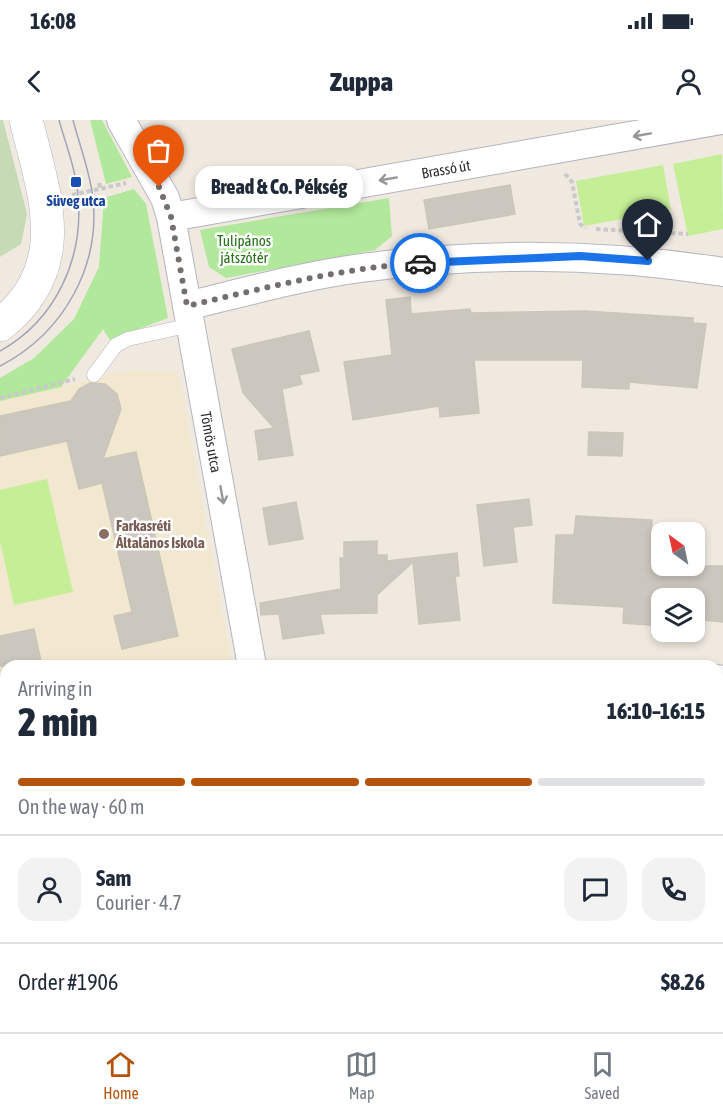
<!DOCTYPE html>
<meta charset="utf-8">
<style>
body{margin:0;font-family:"Asap Condensed",sans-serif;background:#f2f2f3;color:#1f2937;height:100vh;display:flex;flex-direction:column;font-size:22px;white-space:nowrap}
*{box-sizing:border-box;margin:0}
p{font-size:20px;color:#747a83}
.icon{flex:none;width:33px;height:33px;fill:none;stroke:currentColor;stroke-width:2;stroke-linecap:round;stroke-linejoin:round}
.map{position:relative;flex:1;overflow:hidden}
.drawer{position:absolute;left:0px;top:540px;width:723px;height:372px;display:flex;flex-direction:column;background:#fff;border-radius:18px 18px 0 0;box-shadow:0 3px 9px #0003}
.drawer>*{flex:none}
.needle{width:39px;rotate:327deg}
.fabs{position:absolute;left:651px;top:402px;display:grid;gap:12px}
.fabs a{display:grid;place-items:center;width:54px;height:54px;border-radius:12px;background:#fff;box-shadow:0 3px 9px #0003;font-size:30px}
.pin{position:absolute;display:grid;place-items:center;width:51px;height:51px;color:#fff;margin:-62px -26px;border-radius:50% 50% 50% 0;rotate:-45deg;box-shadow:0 0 6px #0007}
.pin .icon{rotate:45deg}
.courier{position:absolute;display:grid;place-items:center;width:60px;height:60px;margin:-30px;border:4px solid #1a73e8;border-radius:50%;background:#fff;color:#222;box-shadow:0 2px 8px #0007}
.bubble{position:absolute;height:42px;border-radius:18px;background:#fff;box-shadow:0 3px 9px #0003;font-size:20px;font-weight:800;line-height:42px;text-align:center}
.headline em{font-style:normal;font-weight:800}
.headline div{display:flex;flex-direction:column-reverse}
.headline{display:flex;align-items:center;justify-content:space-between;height:102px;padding:0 18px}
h1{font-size:39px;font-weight:800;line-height:45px}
.bar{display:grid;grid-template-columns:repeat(4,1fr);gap:9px 6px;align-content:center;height:72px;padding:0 18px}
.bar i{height:8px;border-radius:4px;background:#e0e1e3}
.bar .selected{background:#b45309}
.bar p{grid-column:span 4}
.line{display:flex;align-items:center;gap:15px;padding:0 18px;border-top:2px solid #e0e1e3}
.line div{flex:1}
.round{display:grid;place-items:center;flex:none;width:63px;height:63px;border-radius:18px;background:#f2f2f3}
.status{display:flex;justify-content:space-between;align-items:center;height:42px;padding:0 30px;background:#fff;direction:ltr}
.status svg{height:16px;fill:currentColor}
header{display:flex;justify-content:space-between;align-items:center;height:78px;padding:0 18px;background:#fff;font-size:27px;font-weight:800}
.tabs{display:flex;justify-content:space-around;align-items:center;height:84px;border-top:2px solid #e0e1e3;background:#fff;font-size:16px;color:#747a83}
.tabs a{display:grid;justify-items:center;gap:3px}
.tabs .selected{color:#b45309}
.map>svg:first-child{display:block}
.education{fill:#f1e8cf}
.green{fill:#b1e89b}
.cemetery{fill:#c6dab6}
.pitch{fill:#c5ef96}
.building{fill:#cbc7be;stroke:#cbc6b9;stroke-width:1.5}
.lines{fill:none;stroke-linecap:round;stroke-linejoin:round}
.service-casing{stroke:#b4b5c1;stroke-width:15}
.minor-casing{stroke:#b4b5c1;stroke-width:30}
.tertiary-casing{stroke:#b4b5c1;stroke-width:34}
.path{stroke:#c9c9c9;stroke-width:4;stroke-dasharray:4.5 3;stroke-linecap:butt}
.service{stroke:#fff;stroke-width:14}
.minor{stroke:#fff;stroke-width:28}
.tertiary{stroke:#fff;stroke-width:33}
.tram{stroke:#a2a4b8;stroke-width:1.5}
.oneway{stroke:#969696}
.done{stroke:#726f6c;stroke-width:6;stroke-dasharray:0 10.8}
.route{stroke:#1a73e8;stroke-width:8}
.transit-dot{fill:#1a4fb4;stroke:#fff;stroke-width:2}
.education-dot{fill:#8d6e63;stroke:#fff;stroke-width:2}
.labels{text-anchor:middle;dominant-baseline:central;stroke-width:5;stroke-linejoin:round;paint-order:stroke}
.street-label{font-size:15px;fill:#2e2e2e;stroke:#fff}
.transit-label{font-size:15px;font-weight:bold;fill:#164399;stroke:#fff}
.park-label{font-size:15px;fill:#267018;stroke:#fff}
.education-label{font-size:15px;font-weight:bold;fill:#785e54;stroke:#fff;text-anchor:start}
</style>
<div class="status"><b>16:08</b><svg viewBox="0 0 49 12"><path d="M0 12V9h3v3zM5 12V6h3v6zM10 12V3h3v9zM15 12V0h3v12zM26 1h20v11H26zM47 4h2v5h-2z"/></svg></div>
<header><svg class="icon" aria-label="back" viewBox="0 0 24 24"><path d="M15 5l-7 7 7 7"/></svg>Zuppa<svg class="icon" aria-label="person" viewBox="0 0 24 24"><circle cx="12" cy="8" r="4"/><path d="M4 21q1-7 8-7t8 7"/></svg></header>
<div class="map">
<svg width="723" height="912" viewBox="0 0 723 912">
<rect width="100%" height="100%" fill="#efe9e0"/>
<polygon class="education" points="128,250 178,252 232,546 6,546 6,627 0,629 0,281"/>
<g class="green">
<polygon points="90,0 102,0 132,57 106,64"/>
<polygon points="134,69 146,84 168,198 110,220 103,209 61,267 0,281 0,258 34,238 74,199 99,147 104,78"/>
<polygon points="389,78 392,116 375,130 226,158 209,147 200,110"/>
</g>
<polygon class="cemetery" points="0,0 3,0 27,94 21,124 0,137"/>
<g class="pitch">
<polygon points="722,34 723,109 688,116 673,44"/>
<polygon points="663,45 671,90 584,106 576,61"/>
<polygon points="47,359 73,472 14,485 0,421 0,370"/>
</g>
<g class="building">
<polygon points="510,65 515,94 429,109 424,80"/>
<polygon points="410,177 411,194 470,189 471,193 585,191 693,198 693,203 706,204 697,268 629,262 629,269 582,267 583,240 474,240 479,293 440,297 439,286 353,300 344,242 392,235 386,180"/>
<polygon points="309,211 319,251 299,255 302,264 282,269 293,335 259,340 255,311 274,308 243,273 232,229"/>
<polygon points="90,263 105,264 117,274 121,289 103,339 136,332 178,516 122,529 114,496 132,492 102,363 79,369 67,321 0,336 0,296 71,281 79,269"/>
<polygon points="589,312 623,313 622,336 588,335"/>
<polygon points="529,379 532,405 513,407 517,442 484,446 477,385"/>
<polygon points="296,382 303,419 269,425 263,388"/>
<polygon points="576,396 652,400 650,428 652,429 652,433 662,434 662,446 723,446 723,502 694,499 694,478 662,478 662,506 623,503 624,487 553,483 556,415 574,415"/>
<polygon points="377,421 377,435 387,435 387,441 457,433 459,456 455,456 460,500 419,504 413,442 377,475 377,493 320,494 324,513 283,519 279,494 261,495 260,483 341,469 340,438 344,438 344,422"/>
<polygon points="34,509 42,546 0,546 0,516"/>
</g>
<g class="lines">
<g class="service-casing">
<polyline id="service" points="94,255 116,225 128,219 191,205"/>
</g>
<g class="minor-casing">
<g id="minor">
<path id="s1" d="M 121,0 L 165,78 L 171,97 L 252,546"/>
<path id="s2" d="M 171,97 L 721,0"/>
<path d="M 187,186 C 245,172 302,156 361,148 C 481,132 603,133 723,152"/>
<polyline points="717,559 723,560"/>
<polyline points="0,656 6,655"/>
<polyline points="315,906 316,912"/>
</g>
</g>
<g class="tertiary-casing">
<path id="tertiary" d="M 0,205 C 73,147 45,77 26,0"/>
</g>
<g class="path">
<polyline points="565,54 572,62 580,104 586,108"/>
<polyline points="99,63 101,70"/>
<polyline points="72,75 126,63"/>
<polyline points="596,109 688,114"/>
<polyline points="0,278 75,259"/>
</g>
<use href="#service" class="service"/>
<use href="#minor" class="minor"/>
<use href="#tertiary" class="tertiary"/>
<g class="tram">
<path d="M 0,231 C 56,200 84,138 78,76 C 76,50 66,25 59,0"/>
<path d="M 0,246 C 64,213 103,144 92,71 C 88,47 79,23 73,0"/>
</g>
</g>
<defs><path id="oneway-shaft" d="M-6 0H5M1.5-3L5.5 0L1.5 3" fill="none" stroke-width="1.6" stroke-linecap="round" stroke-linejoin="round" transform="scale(1.5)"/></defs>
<g class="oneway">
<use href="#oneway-shaft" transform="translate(642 15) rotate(170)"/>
<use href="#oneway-shaft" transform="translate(388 59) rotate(170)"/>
<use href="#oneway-shaft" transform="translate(222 375) rotate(80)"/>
</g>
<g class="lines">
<path class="done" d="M 159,67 L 171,97 L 187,186 C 265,168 341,148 420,143"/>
<polyline class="route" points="420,143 580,136 648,141"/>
</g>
<rect class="transit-dot" x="70" y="56" width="12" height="12" rx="3"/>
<circle class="education-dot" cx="104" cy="414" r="6"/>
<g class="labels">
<g class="street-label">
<text stroke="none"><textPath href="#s2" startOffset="279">Brassó út</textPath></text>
<text stroke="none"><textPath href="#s1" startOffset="338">Tömös utca</textPath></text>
</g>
<g class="transit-label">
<text x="76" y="80">Süveg utca</text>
</g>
<g class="park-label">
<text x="244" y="120">Tulipános<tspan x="244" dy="17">játszótér</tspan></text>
</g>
<g class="education-label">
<text x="116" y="405">Farkasréti<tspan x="116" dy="17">Általános Iskola</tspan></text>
</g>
</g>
</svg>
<div class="fabs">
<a><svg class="needle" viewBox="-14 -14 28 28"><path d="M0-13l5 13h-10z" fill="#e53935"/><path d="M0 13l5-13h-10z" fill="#747a83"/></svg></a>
<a><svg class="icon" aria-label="layers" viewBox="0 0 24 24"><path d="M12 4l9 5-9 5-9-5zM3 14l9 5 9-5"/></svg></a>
</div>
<div class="pin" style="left:159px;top:67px;background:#ea580c"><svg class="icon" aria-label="bag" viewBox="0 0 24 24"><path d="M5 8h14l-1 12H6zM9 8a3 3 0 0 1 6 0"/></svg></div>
<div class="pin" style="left:648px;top:141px;background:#1f2937"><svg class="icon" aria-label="home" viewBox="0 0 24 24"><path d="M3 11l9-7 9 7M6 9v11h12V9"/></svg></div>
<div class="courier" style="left:420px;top:143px"><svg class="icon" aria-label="car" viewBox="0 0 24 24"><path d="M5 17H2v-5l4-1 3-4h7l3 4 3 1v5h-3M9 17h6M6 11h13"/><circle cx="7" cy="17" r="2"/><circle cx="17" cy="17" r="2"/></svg></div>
<div class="bubble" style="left:195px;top:46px;width:168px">Bread &amp; Co. Pékség</div>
<section class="drawer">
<div class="headline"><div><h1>2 min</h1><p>Arriving in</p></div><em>16:10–16:15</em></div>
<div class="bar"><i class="selected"></i><i class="selected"></i><i class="selected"></i><i></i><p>On the way · 60 m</p></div>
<div class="line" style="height:108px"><a class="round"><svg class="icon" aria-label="person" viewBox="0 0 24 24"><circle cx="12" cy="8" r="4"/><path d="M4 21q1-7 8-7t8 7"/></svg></a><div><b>Sam</b><p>Courier · 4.7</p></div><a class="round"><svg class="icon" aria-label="chat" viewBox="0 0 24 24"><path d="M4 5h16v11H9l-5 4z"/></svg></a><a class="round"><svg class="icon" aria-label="phone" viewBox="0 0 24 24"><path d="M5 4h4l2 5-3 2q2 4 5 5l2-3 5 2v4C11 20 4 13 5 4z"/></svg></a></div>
<div class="line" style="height:78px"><div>Order #1906</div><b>$8.26</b></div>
</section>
</div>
<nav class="tabs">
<a class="selected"><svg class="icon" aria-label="home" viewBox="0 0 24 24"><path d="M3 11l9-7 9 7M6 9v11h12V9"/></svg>Home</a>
<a><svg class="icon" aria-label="map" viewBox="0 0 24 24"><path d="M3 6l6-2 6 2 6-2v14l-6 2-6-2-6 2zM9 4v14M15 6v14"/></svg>Map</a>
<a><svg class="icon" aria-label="saved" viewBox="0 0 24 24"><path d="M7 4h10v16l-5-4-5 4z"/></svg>Saved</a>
</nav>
